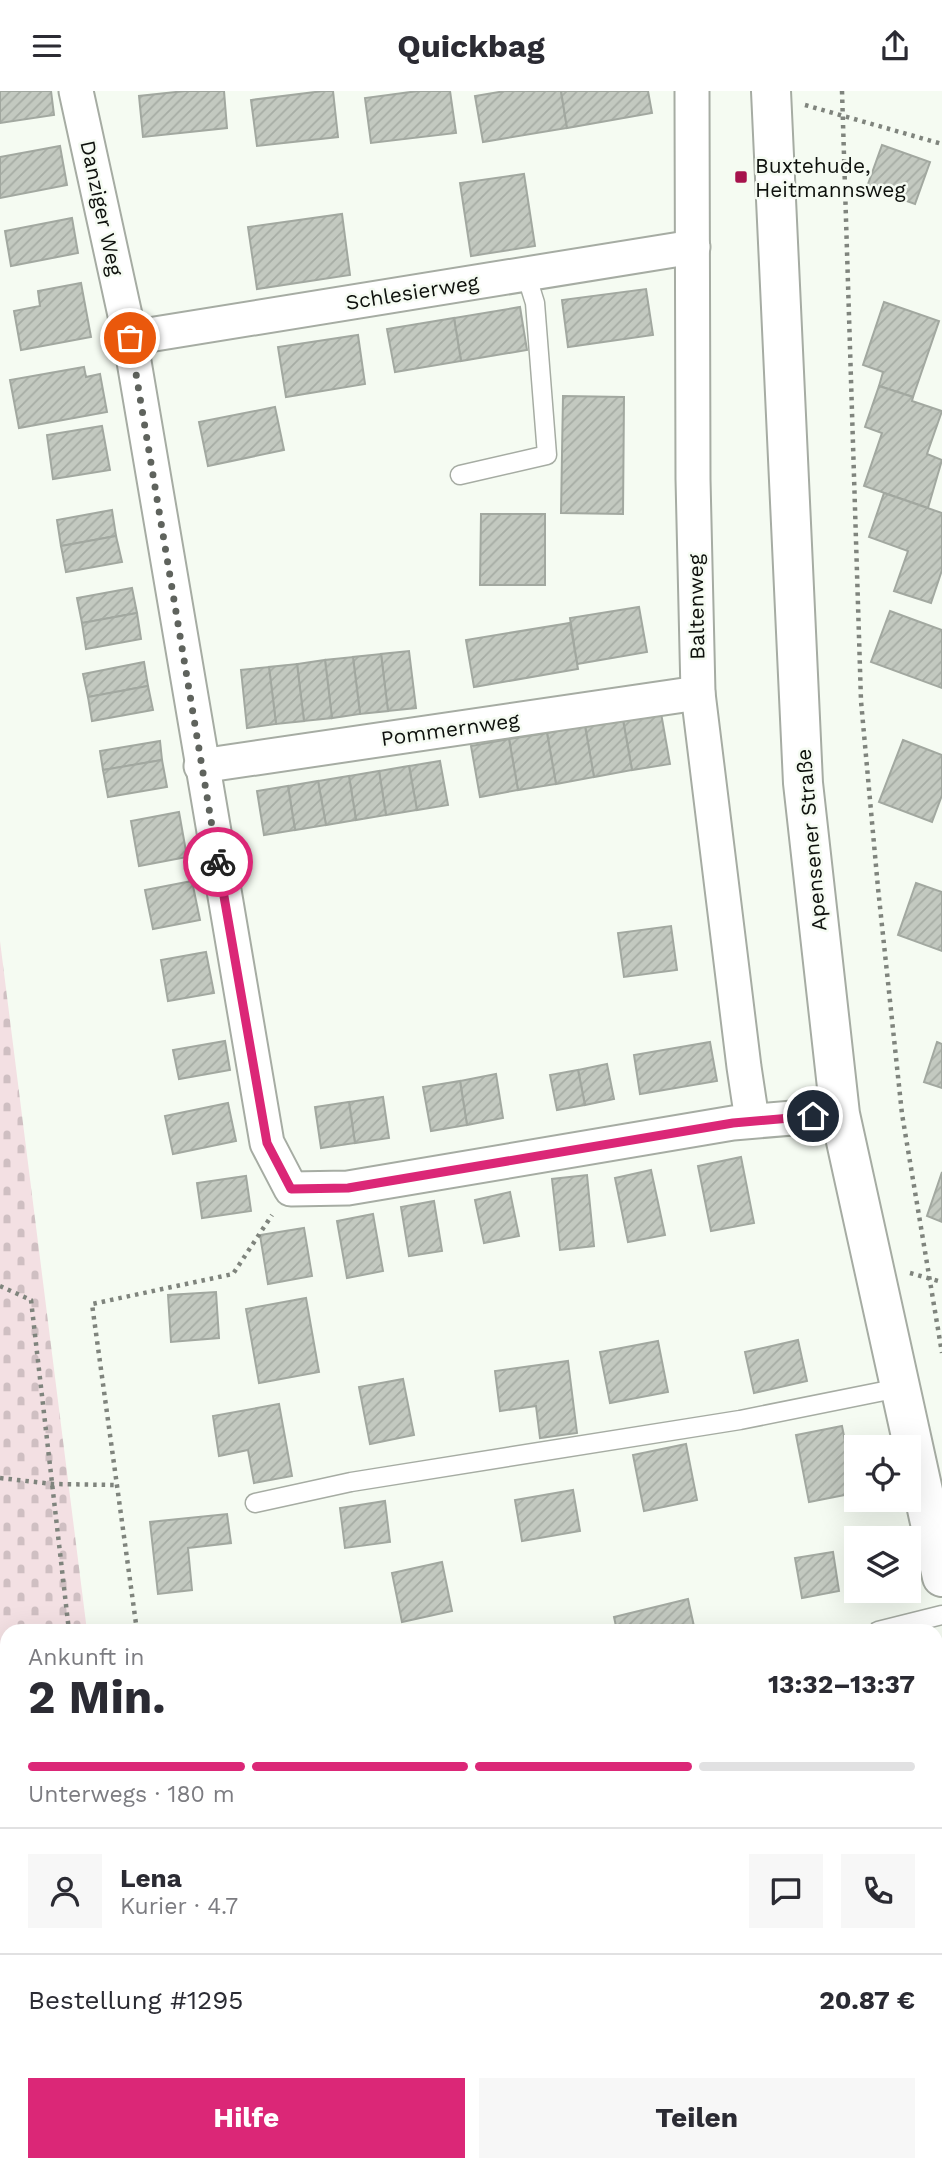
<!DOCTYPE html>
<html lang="de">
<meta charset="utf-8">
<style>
body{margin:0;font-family:"Work Sans",sans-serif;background:#f7f7f7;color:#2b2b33;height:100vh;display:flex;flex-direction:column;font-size:26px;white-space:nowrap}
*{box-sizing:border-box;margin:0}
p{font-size:23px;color:#7c7c81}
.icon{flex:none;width:38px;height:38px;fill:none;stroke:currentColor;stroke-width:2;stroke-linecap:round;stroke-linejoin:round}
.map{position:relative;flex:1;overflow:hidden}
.sheet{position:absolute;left:0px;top:1533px;width:943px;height:548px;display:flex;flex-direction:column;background:#fff;border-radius:21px 21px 0 0;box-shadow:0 7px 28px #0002}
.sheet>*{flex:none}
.tools{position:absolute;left:844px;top:1344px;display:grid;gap:14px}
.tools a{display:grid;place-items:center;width:77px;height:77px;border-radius:0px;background:#fff;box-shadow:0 7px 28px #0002;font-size:35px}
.pin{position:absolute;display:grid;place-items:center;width:60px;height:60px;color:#fff;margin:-30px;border:4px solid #fff;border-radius:50%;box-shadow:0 2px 7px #0007}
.courier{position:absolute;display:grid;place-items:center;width:70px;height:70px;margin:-35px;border:5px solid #db2777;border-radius:50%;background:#fff;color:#222;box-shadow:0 2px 9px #0007}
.summary em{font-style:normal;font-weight:700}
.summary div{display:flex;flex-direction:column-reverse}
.summary{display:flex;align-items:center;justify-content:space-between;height:119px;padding:0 28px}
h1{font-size:46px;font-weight:700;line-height:52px}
.bar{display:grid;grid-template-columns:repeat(4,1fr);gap:10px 7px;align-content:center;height:84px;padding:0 28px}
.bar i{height:9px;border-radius:5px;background:#e1e1e2}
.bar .active{background:#db2777}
.bar p{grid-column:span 4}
.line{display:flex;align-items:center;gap:18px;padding:0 28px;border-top:2px solid #e1e1e2}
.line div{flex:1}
.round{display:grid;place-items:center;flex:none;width:74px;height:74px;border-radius:0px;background:#f7f7f7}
.action{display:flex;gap:14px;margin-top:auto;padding:14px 28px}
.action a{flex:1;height:80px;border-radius:0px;background:#db2777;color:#fff;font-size:28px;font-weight:700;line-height:80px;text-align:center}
.action a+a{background:#f7f7f7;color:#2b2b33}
header{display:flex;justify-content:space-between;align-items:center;height:91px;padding:0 28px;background:#fff;font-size:32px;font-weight:700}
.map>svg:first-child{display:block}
.forest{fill:url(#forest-firs)}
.cemetery{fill:url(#cemetery-stones)}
.building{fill:url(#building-hatch);stroke:#a2a8a0;stroke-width:2}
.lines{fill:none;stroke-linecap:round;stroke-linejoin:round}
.lane-casing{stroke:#a6aca3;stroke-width:21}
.street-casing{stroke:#a6aca3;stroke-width:37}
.secondary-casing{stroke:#a6aca3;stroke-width:42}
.path{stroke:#7f847d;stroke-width:4.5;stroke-dasharray:3.5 5;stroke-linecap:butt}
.lane{stroke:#fff;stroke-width:18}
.street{stroke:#fff;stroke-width:33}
.secondary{stroke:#fff;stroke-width:38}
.done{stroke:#5f635d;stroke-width:7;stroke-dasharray:0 12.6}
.route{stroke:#db2777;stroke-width:9}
.poi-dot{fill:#a6124c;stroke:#f5fbf2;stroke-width:2.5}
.labels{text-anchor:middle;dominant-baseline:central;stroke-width:5;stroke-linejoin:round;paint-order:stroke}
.poi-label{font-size:21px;fill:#0e110d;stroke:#f5fbf2;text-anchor:start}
.street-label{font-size:21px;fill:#0e110d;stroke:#f5fbf2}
</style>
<header><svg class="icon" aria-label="menu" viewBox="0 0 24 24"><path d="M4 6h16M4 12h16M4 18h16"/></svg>Quickbag<svg class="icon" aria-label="share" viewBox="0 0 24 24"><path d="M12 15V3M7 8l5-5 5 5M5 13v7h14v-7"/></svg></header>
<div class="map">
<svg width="942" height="2080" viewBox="0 0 942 2080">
<defs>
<pattern id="forest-firs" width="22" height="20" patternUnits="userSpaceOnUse" patternTransform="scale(1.75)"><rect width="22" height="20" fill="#f3e0e3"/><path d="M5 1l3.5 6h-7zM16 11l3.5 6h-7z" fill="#cfbfc2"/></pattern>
<pattern id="cemetery-stones" width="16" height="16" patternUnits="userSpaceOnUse" patternTransform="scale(1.75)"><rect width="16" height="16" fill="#f3e0e3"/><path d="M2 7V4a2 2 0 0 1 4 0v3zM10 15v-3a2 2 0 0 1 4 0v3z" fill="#cfbfc2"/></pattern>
<pattern id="building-hatch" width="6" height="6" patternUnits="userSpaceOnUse" patternTransform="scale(1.75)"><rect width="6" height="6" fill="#c3c9c0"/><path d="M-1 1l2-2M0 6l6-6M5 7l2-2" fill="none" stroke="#a6aca4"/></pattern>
</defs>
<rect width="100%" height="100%" fill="#f5fbf2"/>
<polygon class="forest" points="0,1975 7,1977 7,2074 121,2074 118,2080 0,2080"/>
<polygon class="cemetery" points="0,850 87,1540 7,1540 7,1977 0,1975"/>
<g class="building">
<polygon points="0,0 51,0 54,24 0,32"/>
<polygon points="185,0 224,0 227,37 143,46 139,5"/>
<polygon points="323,0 333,0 338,46 257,55 251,9"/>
<polygon points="418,0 450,0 456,42 371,52 365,7"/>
<polygon points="505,0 561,0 567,37 483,51 475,5"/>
<polygon points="561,0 648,0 652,22 567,37"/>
<polygon points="882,54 930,71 915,113 867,96"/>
<polygon points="60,55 67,94 0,107 0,66"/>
<polygon points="524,83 535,155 471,165 460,92"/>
<polygon points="342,123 350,184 257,198 248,136"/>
<polygon points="72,127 78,162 11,175 5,140"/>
<polygon points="81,192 91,246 21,259 14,220 40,215 38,200"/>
<polygon points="646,198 653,244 568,256 562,209"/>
<polygon points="884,211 939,230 913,306 879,295 883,281 863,274"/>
<polygon points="520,216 527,259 461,270 454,227"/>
<polygon points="454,227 461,270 395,281 387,238"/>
<polygon points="358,244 365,293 286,306 278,256"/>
<polygon points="84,276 86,286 100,283 107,321 19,337 10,289"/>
<polygon points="879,295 913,306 912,310 942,320 927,363 942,369 928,417 864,395 882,342 865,336"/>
<polygon points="563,305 624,306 623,423 561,422"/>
<polygon points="275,316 284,359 208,375 199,331"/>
<polygon points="102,335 110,379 53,388 47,344"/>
<polygon points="884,402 942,422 942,479 931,512 894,500 908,460 869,446"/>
<polygon points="112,419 116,445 61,455 57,429"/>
<polygon points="481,423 545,423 545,494 480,494"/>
<polygon points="116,445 122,471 66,481 61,455"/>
<polygon points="132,497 137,522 82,532 77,507"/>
<polygon points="639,516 647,561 577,573 570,527"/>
<polygon points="890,520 942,539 942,597 871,571"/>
<polygon points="137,522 141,548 86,558 82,532"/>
<polygon points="570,532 578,578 474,596 466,549"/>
<polygon points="409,560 416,617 388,620 381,563"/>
<polygon points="381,563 388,620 360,623 353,566"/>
<polygon points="353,566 360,623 332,627 325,569"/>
<polygon points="325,569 332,627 304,630 297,573"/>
<polygon points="144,571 148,595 88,606 83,583"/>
<polygon points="297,573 304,630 276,633 269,576"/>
<polygon points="269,576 276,633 247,637 241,579"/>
<polygon points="148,595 153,619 92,630 88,606"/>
<polygon points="661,622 670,673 632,679 623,629"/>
<polygon points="623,629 632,679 594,686 585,635"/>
<polygon points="585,635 594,686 556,693 547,642"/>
<polygon points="547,642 556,693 518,699 509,648"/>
<polygon points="509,648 518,699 480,706 471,655"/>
<polygon points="903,649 942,664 942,704 932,731 879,711"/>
<polygon points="160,650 162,669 103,679 100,660"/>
<polygon points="162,669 167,696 108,706 103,679"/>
<polygon points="440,670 448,714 417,719 409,675"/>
<polygon points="409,675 417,719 386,724 379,680"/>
<polygon points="379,680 386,724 356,729 349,685"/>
<polygon points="349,685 356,729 326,734 318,690"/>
<polygon points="318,690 326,734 295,739 288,695"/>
<polygon points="288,695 295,739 264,744 257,700"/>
<polygon points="179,721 187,766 139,775 131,730"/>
<polygon points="192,790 200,829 153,838 145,799"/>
<polygon points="916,792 942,801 942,860 898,844"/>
<polygon points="671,835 677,879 624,886 618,842"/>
<polygon points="206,861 214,902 168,910 161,869"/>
<polygon points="225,950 230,979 179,988 173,959"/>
<polygon points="710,951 717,990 640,1003 634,964"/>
<polygon points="937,951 942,953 942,997 924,991"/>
<polygon points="607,973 614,1008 585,1014 578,979"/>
<polygon points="578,979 585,1014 557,1019 550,984"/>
<polygon points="496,983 503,1027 467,1034 460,990"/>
<polygon points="460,990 467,1034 431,1040 423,996"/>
<polygon points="383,1006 389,1047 355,1052 349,1011"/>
<polygon points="349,1011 355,1052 321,1057 315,1016"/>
<polygon points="228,1012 236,1050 173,1063 165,1025"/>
<polygon points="741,1066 754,1132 711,1140 698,1075"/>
<polygon points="651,1079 665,1144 628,1151 615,1087"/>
<polygon points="942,1081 942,1131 927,1125"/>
<polygon points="587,1084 594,1155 560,1159 552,1088"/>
<polygon points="246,1085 251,1120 202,1127 197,1092"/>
<polygon points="510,1101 519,1145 484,1152 475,1109"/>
<polygon points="434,1110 442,1160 409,1165 401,1116"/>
<polygon points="373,1123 383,1180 347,1187 337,1130"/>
<polygon points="304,1137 312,1185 268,1193 260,1144"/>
<polygon points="216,1201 219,1247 171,1251 168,1204"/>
<polygon points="306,1207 319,1281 259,1292 246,1218"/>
<polygon points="798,1249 807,1290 754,1302 745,1261"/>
<polygon points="658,1250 668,1301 610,1312 600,1261"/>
<polygon points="568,1270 577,1342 540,1347 536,1315 500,1320 495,1280"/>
<polygon points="403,1288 414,1344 370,1353 359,1296"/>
<polygon points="279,1313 292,1385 254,1392 248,1359 219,1365 213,1325"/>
<polygon points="842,1335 855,1402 809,1411 796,1344"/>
<polygon points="686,1353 697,1409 644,1420 633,1364"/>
<polygon points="573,1399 580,1440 522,1450 515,1409"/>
<polygon points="385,1410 390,1451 345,1457 340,1417"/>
<polygon points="227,1423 231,1452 188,1457 192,1499 158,1503 150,1431"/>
<polygon points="833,1461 839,1500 802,1507 795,1467"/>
<polygon points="442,1471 452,1520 402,1531 392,1482"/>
<polygon points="688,1508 695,1540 617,1540 614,1526"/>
<polygon points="442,2074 475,2074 480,2080 434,2080"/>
<polygon points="585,2074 634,2074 635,2075 629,2080 589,2080"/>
</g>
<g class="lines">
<g class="lane-casing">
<g id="lane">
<polyline points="460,384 547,364 535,212 526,183"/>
<polyline points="255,1412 351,1391 740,1329 899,1297"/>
<polyline points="878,1540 942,1524"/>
</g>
</g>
<g class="street-casing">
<g id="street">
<polyline points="76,0 130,247 267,1052 291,1098 348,1097 733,1032 840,1023"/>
<polyline points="692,0 693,388 698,602 744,976 752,1029"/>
<polyline points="130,247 693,156"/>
<polyline points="201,675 698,602"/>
<polyline points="936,1878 942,1877"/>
<polyline points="696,2074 700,2080"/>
<polyline points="275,2080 276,2074"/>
</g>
</g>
<g class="secondary-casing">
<polyline id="secondary" points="771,0 803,692 840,1023 942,1486"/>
</g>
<g class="path">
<polyline points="842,0 861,610 878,797 902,1023 942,1262"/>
<polyline points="805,14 942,53"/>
<polyline points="910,1182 942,1191"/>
<polyline points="0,1195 31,1209 69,1540"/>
<polyline points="0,1387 53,1393 116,1394"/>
<polyline points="137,1540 92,1213 233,1183 272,1124"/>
<polyline points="936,1598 942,1624"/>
<polyline points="0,1784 7,1784"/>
<polyline points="0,2011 7,2012"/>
<polyline points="104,2080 109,2074"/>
<polyline points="312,2080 316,2074"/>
</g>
<use href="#lane" class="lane"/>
<use href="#street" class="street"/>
<use href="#secondary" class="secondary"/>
</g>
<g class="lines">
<polyline class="done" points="130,247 218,771"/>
<polyline class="route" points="218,771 267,1052 291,1098 348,1097 733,1032 813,1025"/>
</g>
<rect class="poi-dot" x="734" y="79" width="14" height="14" rx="3.5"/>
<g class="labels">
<g class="poi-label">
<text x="755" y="74">Buxtehude,<tspan x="755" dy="24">Heitmannsweg</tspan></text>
</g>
<g class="street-label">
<text transform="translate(102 117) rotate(78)">Danziger Weg</text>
<text transform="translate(412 201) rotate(-9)">Schlesierweg</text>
<text transform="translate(696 516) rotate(-91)">Baltenweg</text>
<text transform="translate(450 638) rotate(-8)">Pommernweg</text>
<text transform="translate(811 749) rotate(-95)">Apensener Straße</text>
</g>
</g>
</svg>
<div class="tools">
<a><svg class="icon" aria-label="locate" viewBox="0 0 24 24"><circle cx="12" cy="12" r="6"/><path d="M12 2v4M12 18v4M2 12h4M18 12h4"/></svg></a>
<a><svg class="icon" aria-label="layers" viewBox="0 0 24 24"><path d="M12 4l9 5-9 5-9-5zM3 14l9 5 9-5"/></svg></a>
</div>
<div class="pin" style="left:130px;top:247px;background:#ea580c"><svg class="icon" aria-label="bag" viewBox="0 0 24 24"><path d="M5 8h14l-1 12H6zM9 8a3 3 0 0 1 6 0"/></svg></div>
<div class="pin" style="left:813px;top:1025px;background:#1f2937"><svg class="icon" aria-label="home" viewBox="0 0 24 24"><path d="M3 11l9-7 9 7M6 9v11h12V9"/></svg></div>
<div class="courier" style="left:218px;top:771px"><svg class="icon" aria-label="bike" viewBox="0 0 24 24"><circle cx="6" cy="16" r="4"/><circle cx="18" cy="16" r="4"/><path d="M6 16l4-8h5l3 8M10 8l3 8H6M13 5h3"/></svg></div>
<section class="sheet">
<div class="summary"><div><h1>2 Min.</h1><p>Ankunft in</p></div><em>13:32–13:37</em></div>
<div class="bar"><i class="active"></i><i class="active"></i><i class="active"></i><i></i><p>Unterwegs · 180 m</p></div>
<div class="line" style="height:126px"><a class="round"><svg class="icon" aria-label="person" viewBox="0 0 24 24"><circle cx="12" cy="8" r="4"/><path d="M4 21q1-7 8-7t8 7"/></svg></a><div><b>Lena</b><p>Kurier · 4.7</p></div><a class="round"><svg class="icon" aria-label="chat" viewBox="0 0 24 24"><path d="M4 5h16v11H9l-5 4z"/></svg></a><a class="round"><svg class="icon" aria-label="phone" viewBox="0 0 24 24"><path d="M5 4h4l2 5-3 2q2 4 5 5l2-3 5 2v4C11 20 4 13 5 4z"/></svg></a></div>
<div class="line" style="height:91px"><div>Bestellung #1295</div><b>20.87 €</b></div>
<div class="action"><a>Hilfe</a><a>Teilen</a></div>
</section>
</div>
